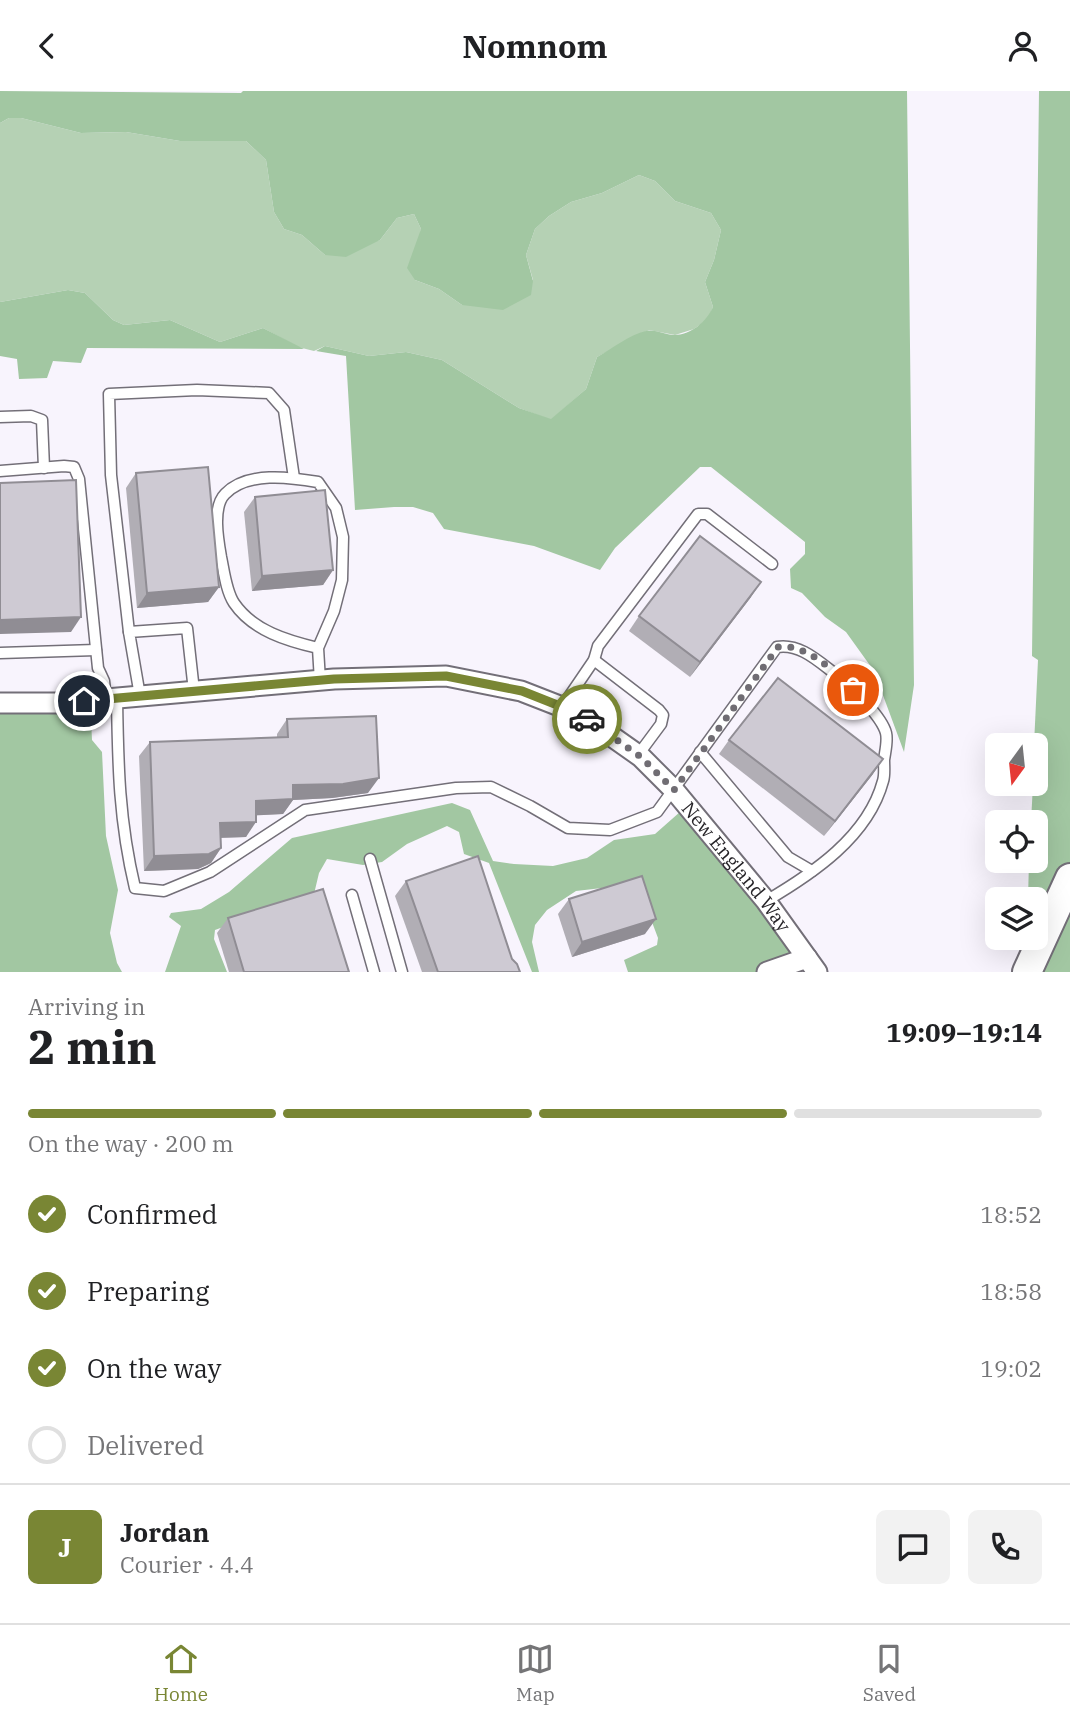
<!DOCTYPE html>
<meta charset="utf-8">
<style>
body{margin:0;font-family:"IBM Plex Serif",serif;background:#f2f2f2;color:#202124;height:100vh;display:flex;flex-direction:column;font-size:26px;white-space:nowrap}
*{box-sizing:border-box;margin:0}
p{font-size:23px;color:#757577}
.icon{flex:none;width:38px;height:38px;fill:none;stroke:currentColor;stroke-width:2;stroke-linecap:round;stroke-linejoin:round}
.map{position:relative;height:881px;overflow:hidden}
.details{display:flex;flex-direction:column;background:#fff;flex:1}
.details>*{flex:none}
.needle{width:46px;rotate:195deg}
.tools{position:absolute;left:985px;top:642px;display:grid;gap:14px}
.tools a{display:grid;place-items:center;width:63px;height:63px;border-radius:10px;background:#fff;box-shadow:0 7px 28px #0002;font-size:35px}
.pin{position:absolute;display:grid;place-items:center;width:60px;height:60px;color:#fff;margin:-30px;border:4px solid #fff;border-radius:50%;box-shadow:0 2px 7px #0007}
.courier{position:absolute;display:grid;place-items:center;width:70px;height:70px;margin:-35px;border:5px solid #798634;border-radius:50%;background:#fff;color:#222;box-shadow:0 2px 9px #0007}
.headline em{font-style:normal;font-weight:700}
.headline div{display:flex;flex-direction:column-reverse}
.headline{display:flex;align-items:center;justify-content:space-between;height:119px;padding:0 28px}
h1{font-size:46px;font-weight:700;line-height:52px}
.bar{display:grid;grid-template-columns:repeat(4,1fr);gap:10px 7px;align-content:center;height:84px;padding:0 28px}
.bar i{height:9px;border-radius:5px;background:#e0e0e0}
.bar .selected{background:#798634}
.bar p{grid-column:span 4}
.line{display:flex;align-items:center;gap:18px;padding:0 28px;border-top:2px solid #e0e0e0}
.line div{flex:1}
.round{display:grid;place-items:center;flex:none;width:74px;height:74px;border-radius:10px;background:#f2f2f2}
ol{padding:0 28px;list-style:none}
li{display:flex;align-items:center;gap:21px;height:77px}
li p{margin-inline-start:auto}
li .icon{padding:7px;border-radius:50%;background:#798634;color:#fff;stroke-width:4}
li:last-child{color:#757577}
li i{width:38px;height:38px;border:4px solid #e0e0e0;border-radius:50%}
header{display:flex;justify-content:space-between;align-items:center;height:91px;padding:0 28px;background:#fff;font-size:32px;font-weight:700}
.menu{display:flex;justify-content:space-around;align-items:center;height:98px;border-top:2px solid #e0e0e0;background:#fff;font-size:19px;color:#757577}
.menu a{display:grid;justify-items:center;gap:4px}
.menu .selected{color:#798634}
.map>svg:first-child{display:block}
.green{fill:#b5d1b4}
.forest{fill:#a2c7a2}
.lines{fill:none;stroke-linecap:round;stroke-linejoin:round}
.lane-casing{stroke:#736f78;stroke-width:13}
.street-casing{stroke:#736f78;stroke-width:23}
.secondary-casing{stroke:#736f78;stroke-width:32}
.lane{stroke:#fff;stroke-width:10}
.street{stroke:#fff;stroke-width:19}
.secondary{stroke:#fff;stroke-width:28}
.wall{fill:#b1aeb5}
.shaded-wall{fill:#908d94}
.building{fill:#cecad3;stroke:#908d94;stroke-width:2}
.done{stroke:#706d73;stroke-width:7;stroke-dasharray:0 12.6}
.route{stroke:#798634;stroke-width:9}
.labels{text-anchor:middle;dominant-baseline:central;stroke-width:6;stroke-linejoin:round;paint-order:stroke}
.street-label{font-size:19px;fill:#262428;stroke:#fff}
</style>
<header><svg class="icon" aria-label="back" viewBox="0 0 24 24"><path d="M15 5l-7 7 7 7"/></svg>Nomnom<svg class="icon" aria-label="person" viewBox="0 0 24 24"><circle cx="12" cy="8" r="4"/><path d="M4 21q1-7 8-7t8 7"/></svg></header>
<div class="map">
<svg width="1070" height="881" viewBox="0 0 1070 881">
<rect width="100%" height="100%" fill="#f8f4fd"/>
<polygon class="green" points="9,27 21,27 81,42 126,41 180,50 246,50 266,69 274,121 284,138 302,144 325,164 380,149 397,127 414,123 421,138 415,189 439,198 462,214 533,189 526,164 535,138 549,125 571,111 602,102 639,84 655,90 675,110 711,122 721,139 714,169 705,191 713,216 708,228 694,238 675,244 649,239 597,266 586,298 551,329 519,317 442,269 406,261 369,265 325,255 314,260 298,256 263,237 220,251 170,229 124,234 113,229 85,202 68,199 0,211 0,32"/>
<g class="forest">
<path d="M 0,0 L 241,2 L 243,0 L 907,0 L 914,594 L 904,661 L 874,580 L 846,541 L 825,526 L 802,502 L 791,497 L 790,478 L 805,463 L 805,451 L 711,376 L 700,376 L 615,457 L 600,479 L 534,455 L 444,438 L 433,422 L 413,416 L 394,416 L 355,419 L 346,265 L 316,260 L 325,255 L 369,265 L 406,261 L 442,269 L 519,317 L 551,328 L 586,298 L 597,266 C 612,258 630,243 646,240 C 656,238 665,244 674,244 C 691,244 706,231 713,216 L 705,191 L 714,169 L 721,139 L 711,122 L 675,110 L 655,90 L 639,84 L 602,102 L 571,111 L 549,125 L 535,138 L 526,164 L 533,190 L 531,204 L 503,219 L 462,214 L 439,198 L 415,189 L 407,177 L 421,138 L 414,123 L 397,127 L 380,149 L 346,166 L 325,164 L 302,144 L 284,138 L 274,121 L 266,69 L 246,50 L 180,50 L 126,41 L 81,42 L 21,27 L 9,27 L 0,32 Z"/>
<polygon points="1039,0 1070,0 1070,881 1025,881 1026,847 1036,847 1036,808 1028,808 1029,770 1036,770 1036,732 1031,731 1033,693 1036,693 1036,654 1034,654 1038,569 1032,565"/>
<polygon points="68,199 85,202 113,229 124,234 170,229 220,251 263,237 304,258 87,257 81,272 53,270 47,287 19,288 17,268 0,265 0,211"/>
<polygon points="90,609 92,649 102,661 106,745 118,799 110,842 117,872 122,881 0,881 0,612"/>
<polygon points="452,712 470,719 493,770 514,773 553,775 587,767 614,749 655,743 689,713 805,867 770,881 628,881 624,869 657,854 658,847 641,802 628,794 576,800 547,819 535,834 532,851 539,881 532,881 489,772 464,763 459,741 447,735 407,753 382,771 363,774 327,768 319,782 314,803 215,839 214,848 227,881 165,881 181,835 169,826 171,822 201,818 229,801 292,747"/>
</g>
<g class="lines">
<g class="lane-casing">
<g id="lane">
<polyline points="0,326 31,325 42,329 44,377"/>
<polyline points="0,380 64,375 74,376 79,388 98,577 104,590 106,608"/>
<polyline points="129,541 111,384 109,303 197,299 269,302 284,319 294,387"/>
<path d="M 318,557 C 288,550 253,540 234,512 C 226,500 224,480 221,466 C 218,449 212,416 225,403 C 247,380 290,386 318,391 L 336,417 L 343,446 L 342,489 L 334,520 L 318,557 L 320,590"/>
<polyline points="0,562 96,559"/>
<polyline points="594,569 659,619 663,624 661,633 638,664"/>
<polyline points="140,605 129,541 187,537 194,600"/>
<path d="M 117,607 C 118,675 119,730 135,797 L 164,800 L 210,781 L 305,719 L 456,697 L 491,696 L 530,715 L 568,737 L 610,739 L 657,721 L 777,556 C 801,552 820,572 838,585 C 852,596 882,626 886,642 C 888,650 885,661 884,669 C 884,676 885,684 883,690 C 868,746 812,783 766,810"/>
<polyline points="562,616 594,569 598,555 698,423 707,423 772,473"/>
<polyline points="700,661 788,766 812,780"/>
<polyline points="370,768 402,881"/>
<polyline points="352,804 374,881"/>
</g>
</g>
<g class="street-casing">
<g id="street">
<path id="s1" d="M 0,612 L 61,612 L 334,588 L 446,585 L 521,600 L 580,623 L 641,666 L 674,699 L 766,810 L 817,881"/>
<polyline points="767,881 807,867"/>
</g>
</g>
<g class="secondary-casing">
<polyline id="secondary" points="1027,881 1070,787"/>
</g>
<use href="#lane" class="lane"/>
<use href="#street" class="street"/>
<use href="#secondary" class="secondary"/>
</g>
<g class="wall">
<polygon points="136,382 219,496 208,511 137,517 126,397"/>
<polygon points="255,406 333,479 323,494 252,500 244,421"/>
<polygon points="751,506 690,586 629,540 639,525"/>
<polygon points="287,628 368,702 332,707 293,709 283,723 256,724 246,746 221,747 221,757 211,772 207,774 198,778 144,780 139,665 150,651 277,646 277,643"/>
<polygon points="729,649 873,683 824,745 719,663"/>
<polygon points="406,790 512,868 520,881 422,881 395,805"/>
<polygon points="569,808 645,843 572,866 558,823"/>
<polygon points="228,827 349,881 229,881 217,842"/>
</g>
<g class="shaded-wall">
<polygon points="333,479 323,494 252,500 262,485"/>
<polygon points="761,491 751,506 690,586 700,571"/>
<polygon points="219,496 208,511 137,517 147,502"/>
<polygon points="81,526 71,541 0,543 0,529"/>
<polygon points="883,668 873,683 824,745 835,730"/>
<polygon points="379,687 368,702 332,707 293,709 283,723 245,725 256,710 293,694"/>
<polygon points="256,731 246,746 210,747 220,732"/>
<polygon points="221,757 211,772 198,778 144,780 154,765"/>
<polygon points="656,828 645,843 572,866 582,851"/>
</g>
<g class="building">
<polygon points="208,376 219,496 147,502 136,382"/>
<polygon points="76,389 81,526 0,529 0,392"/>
<polygon points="325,399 333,479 262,485 255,406"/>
<polygon points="700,445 761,491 700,571 639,525"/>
<polygon points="778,587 883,668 835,730 729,649"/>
<polygon points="376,625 379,687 343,693 293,694 293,708 256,710 256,731 220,732 221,757 209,763 154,765 150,651 288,646 287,628"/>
<polygon points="478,765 512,868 517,873 520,881 438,881 406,790"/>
<polygon points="642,785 656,828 582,851 569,808"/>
<polygon points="323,798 349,881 244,881 228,827"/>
</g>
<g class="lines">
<path class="done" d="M 587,628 L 641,666 L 674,699 L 778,556 C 805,552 835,580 853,599"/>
<polyline class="route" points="84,610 334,588 446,585 522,600 580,623 587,628"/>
</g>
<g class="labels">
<g class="street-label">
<text stroke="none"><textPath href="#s1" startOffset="807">New England Way</textPath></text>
</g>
</g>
</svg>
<div class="tools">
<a><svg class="needle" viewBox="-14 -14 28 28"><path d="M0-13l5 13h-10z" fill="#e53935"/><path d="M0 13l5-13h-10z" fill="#757577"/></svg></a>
<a><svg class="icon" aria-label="locate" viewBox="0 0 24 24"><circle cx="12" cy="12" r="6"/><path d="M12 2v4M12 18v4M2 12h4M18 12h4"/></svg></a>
<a><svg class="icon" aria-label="layers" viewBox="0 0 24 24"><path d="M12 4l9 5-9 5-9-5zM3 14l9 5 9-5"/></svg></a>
</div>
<div class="pin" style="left:853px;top:599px;background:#ea580c"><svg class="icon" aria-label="bag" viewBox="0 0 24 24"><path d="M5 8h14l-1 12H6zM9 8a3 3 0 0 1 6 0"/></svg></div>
<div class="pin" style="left:84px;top:610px;background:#1f2937"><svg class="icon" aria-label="home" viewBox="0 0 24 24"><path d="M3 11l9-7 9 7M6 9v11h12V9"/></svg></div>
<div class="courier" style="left:587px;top:628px"><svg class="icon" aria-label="car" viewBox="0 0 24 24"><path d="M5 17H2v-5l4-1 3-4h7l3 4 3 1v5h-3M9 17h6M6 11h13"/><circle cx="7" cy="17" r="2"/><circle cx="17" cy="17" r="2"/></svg></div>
</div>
<section class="details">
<div class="headline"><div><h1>2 min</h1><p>Arriving in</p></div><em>19:09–19:14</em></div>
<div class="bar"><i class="selected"></i><i class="selected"></i><i class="selected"></i><i></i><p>On the way · 200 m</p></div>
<ol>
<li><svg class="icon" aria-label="check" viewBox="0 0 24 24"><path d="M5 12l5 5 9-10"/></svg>Confirmed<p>18:52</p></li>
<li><svg class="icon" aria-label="check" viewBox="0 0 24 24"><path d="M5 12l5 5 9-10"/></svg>Preparing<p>18:58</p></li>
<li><svg class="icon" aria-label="check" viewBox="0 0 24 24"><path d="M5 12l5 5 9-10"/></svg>On the way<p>19:02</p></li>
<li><i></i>Delivered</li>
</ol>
<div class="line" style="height:126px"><b class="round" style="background:#798634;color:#fff">J</b><div><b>Jordan</b><p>Courier · 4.4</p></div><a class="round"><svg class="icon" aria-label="chat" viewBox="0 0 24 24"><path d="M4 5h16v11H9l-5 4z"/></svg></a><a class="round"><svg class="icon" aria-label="phone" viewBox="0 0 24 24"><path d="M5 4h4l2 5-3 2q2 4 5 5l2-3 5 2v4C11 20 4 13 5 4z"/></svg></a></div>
</section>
<nav class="menu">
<a class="selected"><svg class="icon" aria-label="home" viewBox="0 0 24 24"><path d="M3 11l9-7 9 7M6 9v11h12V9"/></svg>Home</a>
<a><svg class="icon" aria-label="map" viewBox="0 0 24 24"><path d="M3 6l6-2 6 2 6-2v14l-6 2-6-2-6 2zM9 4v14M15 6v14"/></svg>Map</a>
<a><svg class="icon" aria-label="saved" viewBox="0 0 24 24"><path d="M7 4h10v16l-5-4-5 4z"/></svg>Saved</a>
</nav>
